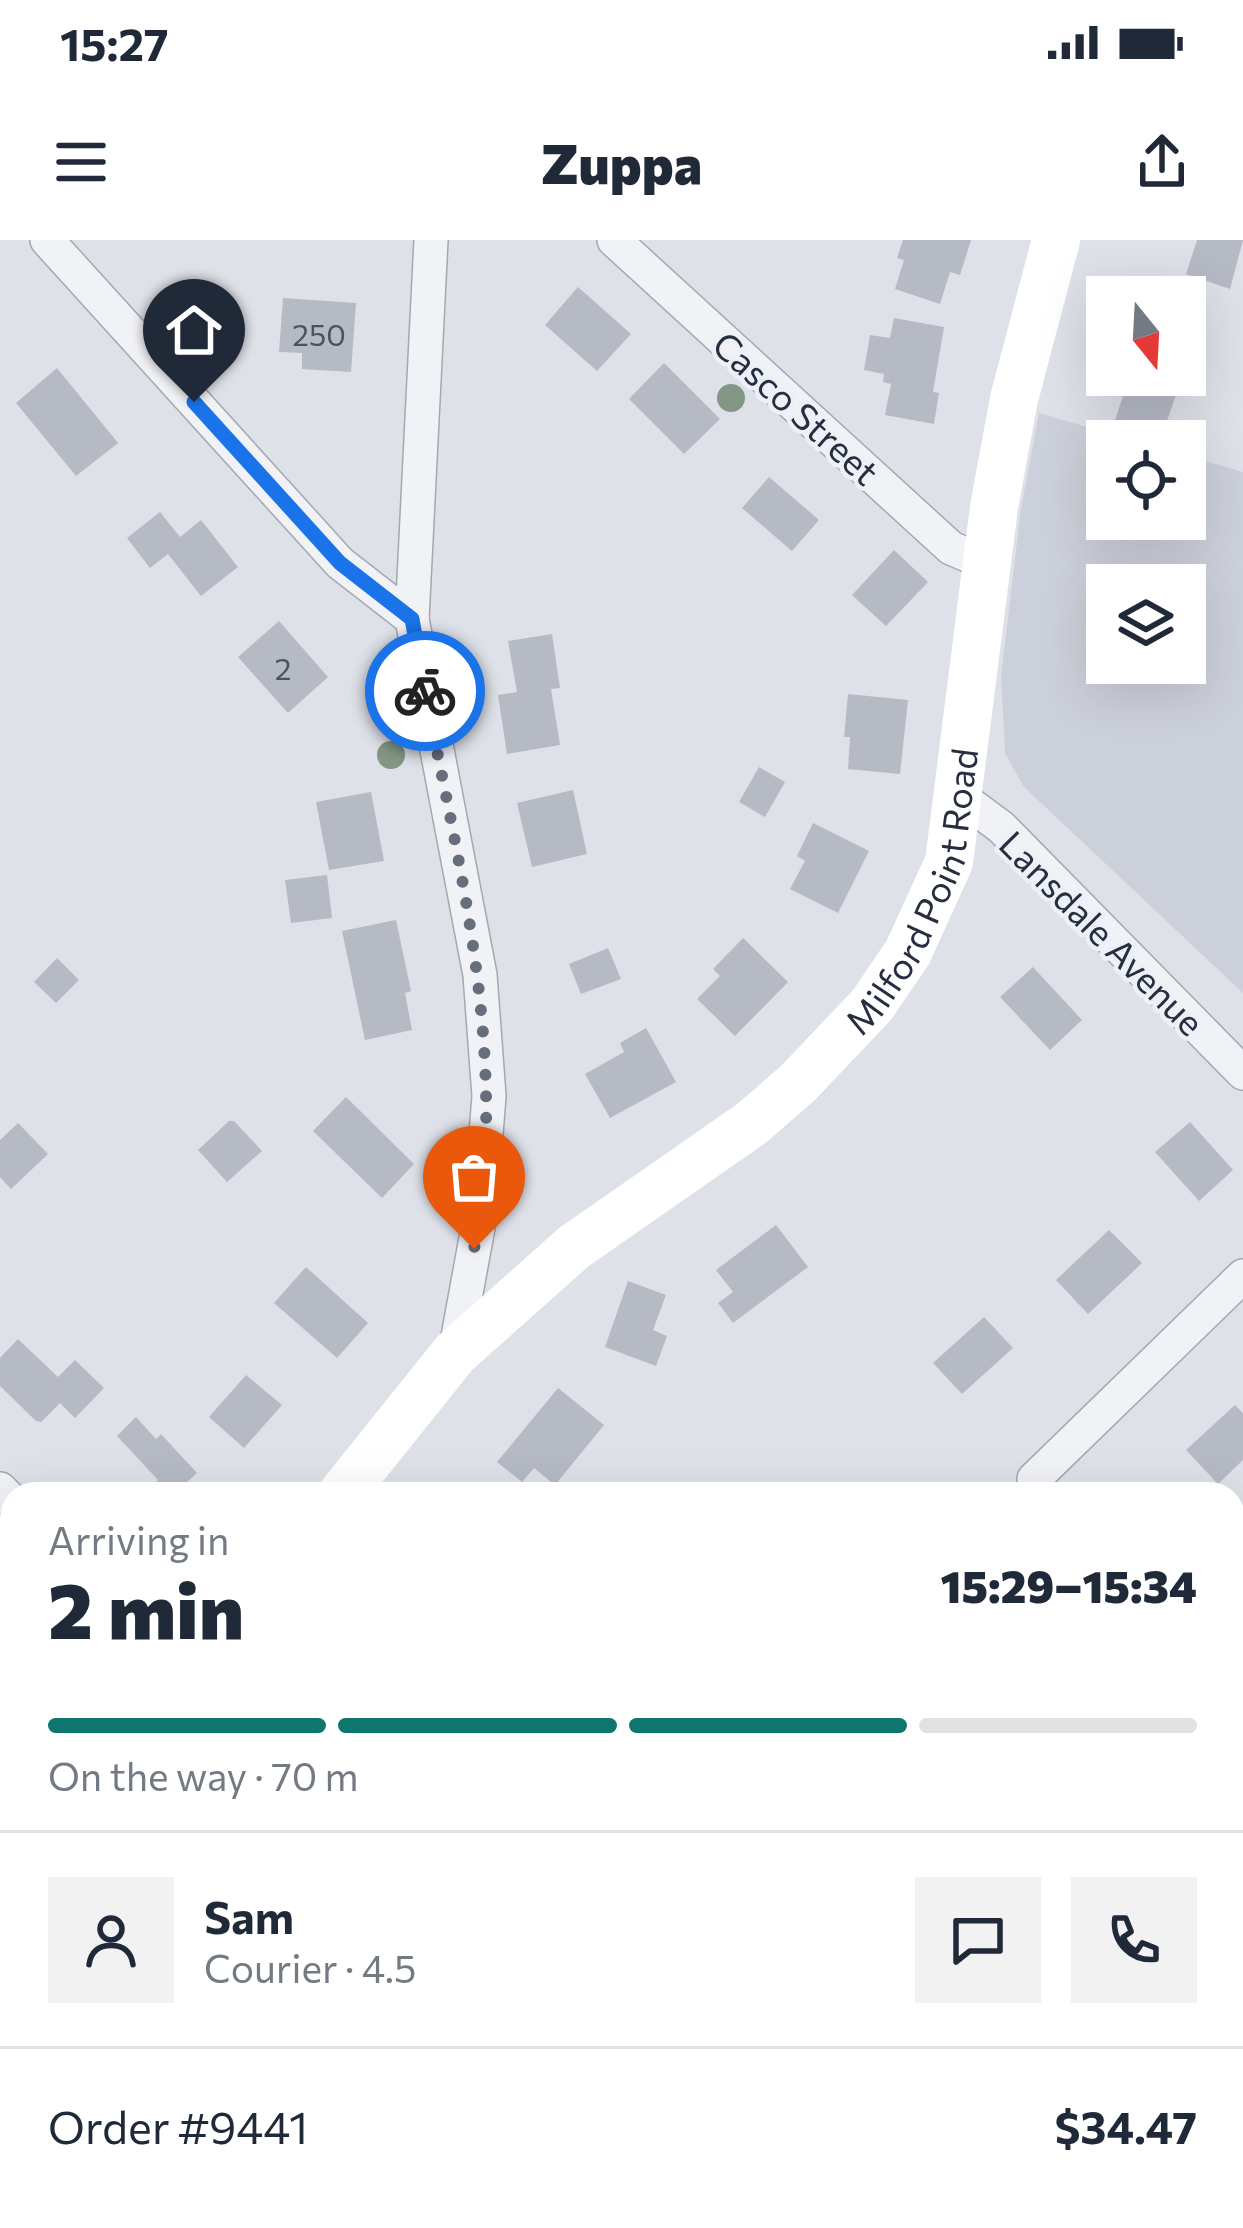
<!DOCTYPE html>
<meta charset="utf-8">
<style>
body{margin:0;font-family:Commissioner,sans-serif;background:#f2f2f3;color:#1f2937;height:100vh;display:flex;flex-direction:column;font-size:45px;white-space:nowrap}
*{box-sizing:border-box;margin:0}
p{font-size:39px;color:#747a83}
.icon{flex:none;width:66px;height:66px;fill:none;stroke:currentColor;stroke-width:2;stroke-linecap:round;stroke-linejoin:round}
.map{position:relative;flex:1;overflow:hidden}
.sheet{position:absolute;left:0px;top:1242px;width:1245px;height:747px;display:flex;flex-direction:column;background:#fff;border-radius:36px 36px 0 0;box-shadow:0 12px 48px #0002}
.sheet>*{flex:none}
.needle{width:78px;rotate:162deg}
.fabs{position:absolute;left:1086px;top:36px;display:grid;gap:24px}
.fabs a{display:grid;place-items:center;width:120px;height:120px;border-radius:0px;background:#fff;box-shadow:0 12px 48px #0002;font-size:60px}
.pin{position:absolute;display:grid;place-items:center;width:102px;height:102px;color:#fff;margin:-123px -51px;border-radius:50% 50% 50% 0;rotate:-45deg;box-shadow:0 0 12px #0007}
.pin .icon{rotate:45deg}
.courier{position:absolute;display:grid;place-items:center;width:120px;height:120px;margin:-60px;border:9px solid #1a73e8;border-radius:50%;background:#fff;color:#222;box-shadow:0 3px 15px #0007}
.headline em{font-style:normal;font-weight:800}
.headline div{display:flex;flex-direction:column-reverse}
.headline{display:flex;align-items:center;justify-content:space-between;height:204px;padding:0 48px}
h1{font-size:78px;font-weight:800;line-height:90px}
.bar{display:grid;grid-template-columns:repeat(4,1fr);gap:18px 12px;align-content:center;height:144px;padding:0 48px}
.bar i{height:15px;border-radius:9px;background:#e0e1e3}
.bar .selected{background:#0f766e}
.bar p{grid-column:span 4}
.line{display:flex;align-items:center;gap:30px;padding:0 48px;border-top:3px solid #e0e1e3}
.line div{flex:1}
.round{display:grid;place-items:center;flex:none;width:126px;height:126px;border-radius:0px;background:#f2f2f3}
.status{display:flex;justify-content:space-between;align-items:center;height:84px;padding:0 60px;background:#fff;direction:ltr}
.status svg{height:33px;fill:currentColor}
header{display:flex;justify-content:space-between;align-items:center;height:156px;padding:0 48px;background:#fff;font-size:54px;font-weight:800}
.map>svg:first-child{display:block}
.built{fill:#ccd0da;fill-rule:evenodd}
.building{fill:#b5bac5}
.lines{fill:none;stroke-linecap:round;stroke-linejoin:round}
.lane-casing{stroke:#a3a8b2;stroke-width:20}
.street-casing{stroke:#a3a8b2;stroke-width:36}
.lane{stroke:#f1f2f6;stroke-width:16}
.street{stroke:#f1f2f6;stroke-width:33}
.secondary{stroke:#fff;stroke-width:48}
.tree{fill:#839884}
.done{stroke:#666d7b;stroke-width:12;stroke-dasharray:0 21.6}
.route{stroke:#1a73e8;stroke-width:15}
.labels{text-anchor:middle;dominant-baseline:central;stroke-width:9;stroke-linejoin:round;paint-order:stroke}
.number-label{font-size:30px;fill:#4a5161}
.street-label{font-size:36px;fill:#262e40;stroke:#edf0f6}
</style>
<div class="status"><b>15:27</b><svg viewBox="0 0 49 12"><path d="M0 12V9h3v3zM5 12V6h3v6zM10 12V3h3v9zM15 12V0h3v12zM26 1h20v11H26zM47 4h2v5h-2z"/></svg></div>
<header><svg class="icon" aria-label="menu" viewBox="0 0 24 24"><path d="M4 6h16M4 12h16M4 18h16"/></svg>Zuppa<svg class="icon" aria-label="share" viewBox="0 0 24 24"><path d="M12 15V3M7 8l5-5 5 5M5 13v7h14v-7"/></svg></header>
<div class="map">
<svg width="1243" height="1988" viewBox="0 0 1243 1988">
<rect width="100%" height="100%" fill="#dee1e8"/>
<g class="built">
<path d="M 1039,173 L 1135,201 L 1107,201 L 1107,279 L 1185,279 L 1185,215 L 1243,232 L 1243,753 L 1024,547 L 1005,513 L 1001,436 L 1021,269 ZM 1107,345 L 1185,345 L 1185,423 L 1107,423 Z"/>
<polygon points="1233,1651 1243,1656 1243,1988 707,1988 715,1977 1233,1977"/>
</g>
<g class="building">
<polygon points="903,0 971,0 960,35 950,32 940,64 895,49 904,20 897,18"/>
<polygon points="1197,0 1243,0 1230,49 1186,34"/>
<polygon points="578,47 631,94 597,131 545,85"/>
<polygon points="283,58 356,63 351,132 302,129 302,113 279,112"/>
<polygon points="894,78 944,87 933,152 939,153 934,184 885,175 891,144 883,142 884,134 864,130 870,95 890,98"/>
<polygon points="664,123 720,179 684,214 629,159"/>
<polygon points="57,128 118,203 76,236 16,163"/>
<polygon points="1130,135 1183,135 1162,195 1115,180"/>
<polygon points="769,237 819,280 792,311 742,268"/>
<polygon points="160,272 180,297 201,280 238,327 201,356 168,314 150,328 127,298"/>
<polygon points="894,310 928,342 886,386 852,355"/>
<polygon points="279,381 328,437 288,473 238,417"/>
<polygon points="552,394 560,448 551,449 560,505 507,514 498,455 517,452 508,401"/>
<polygon points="848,454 908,460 900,534 848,529 850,497 844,497"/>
<polygon points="759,527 785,542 765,577 739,562"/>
<polygon points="573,550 587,614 532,627 517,563"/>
<polygon points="371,552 384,621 329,630 316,562"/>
<polygon points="813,583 869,611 838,673 790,649 805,621 797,616"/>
<polygon points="327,635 332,678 291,683 285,640"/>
<polygon points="396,680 411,751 405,753 412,790 365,800 342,691"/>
<polygon points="743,698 788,742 735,796 697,759 720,736 713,729"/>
<polygon points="608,708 621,739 581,754 569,724"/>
<polygon points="57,718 79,740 56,763 34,742"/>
<polygon points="1033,727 1082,780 1050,810 1000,757"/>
<polygon points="646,788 676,842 610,878 585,834 624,812 620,803"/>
<polygon points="346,857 414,924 382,958 313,891"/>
<polygon points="229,881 234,881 262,911 227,942 198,910"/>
<polygon points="1190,882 1233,930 1199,961 1155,912"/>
<polygon points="18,883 48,914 11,949 0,937 0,900"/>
<polygon points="776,985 808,1027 733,1083 718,1063 733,1052 716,1030"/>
<polygon points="1109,990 1142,1023 1088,1074 1056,1040"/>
<polygon points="306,1027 368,1083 337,1118 274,1063"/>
<polygon points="628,1041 666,1055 653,1090 667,1096 656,1126 605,1107"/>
<polygon points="984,1077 1013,1108 962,1154 933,1123"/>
<polygon points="18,1099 58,1137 75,1120 104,1148 75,1178 60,1163 41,1182 36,1181 0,1146 0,1118"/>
<polygon points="246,1135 282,1165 244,1208 209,1177"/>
<polygon points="558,1148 604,1185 555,1245 534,1228 522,1242 497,1222"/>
<polygon points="1235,1165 1243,1173 1243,1220 1218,1244 1186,1210"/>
<polygon points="136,1177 156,1199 161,1194 197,1233 185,1244 194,1254 143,1254 158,1240 117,1196"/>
<polygon points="12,1417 12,1516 10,1519 0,1513 0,1440"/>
</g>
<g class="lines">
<g class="lane-casing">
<g id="lane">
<polyline points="1233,1759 1243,1765"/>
<polyline points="754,1988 762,1977"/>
</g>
</g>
<g class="street-casing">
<g id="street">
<polyline points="47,0 340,323 412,379"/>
<polyline points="431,0 412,379 480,735 489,856 479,982 455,1113"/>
<polyline points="614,0 951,308 986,323"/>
<polyline points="959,556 1001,587 1243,833"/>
<polyline points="1034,1239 1243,1036"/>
<polyline points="0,1249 12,1261"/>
</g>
</g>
<use href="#lane" class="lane"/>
<use href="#street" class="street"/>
<g class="secondary">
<path id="s1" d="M 342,1254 L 455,1113 L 574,1007 L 752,883 L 798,843 L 872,765 L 908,712 L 949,622 L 994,267 L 1014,159 L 1056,0"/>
<polyline points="0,1780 12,1756"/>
</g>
</g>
<g class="tree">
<circle cx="731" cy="158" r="14"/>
<circle cx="391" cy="515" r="14"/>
</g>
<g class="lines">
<path class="done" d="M 425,451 C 461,636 509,820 474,1009"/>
<polyline class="route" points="194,162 340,323 412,379 425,451"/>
</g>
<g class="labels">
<g class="number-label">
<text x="319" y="93">250</text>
<text x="283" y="427">2</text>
</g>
<g class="street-label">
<text transform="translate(797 167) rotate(42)">Casco Street</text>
<text stroke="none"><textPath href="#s1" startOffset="849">Milford Point Road</textPath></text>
<text transform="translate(1103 692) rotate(45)">Lansdale Avenue</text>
</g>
</g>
</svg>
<div class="fabs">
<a><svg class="needle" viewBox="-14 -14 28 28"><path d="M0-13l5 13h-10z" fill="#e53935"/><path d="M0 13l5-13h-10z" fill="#747a83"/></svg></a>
<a><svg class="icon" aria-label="locate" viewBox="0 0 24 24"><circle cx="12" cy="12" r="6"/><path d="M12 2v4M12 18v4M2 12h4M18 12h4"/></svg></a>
<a><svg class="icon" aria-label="layers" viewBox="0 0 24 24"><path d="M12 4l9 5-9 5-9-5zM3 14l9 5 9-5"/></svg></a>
</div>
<div class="pin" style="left:474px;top:1009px;background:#ea580c"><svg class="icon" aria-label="bag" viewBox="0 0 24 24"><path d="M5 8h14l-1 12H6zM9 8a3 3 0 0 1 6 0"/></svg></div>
<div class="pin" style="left:194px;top:162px;background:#1f2937"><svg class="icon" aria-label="home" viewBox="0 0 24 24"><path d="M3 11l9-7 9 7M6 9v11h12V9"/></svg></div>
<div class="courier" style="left:425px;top:451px"><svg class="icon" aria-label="bike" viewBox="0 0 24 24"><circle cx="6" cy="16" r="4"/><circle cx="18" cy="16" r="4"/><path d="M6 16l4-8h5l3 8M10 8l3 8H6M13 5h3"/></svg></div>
<section class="sheet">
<div class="headline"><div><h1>2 min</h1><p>Arriving in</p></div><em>15:29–15:34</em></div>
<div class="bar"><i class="selected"></i><i class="selected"></i><i class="selected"></i><i></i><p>On the way · 70 m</p></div>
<div class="line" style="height:216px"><a class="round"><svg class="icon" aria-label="person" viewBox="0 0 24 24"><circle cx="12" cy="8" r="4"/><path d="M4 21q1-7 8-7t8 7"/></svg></a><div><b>Sam</b><p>Courier · 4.5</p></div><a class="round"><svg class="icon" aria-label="chat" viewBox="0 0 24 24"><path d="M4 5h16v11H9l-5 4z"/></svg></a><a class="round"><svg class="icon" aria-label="phone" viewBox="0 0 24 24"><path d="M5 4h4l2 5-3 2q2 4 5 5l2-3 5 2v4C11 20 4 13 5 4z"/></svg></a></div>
<div class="line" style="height:156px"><div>Order #9441</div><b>$34.47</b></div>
</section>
</div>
